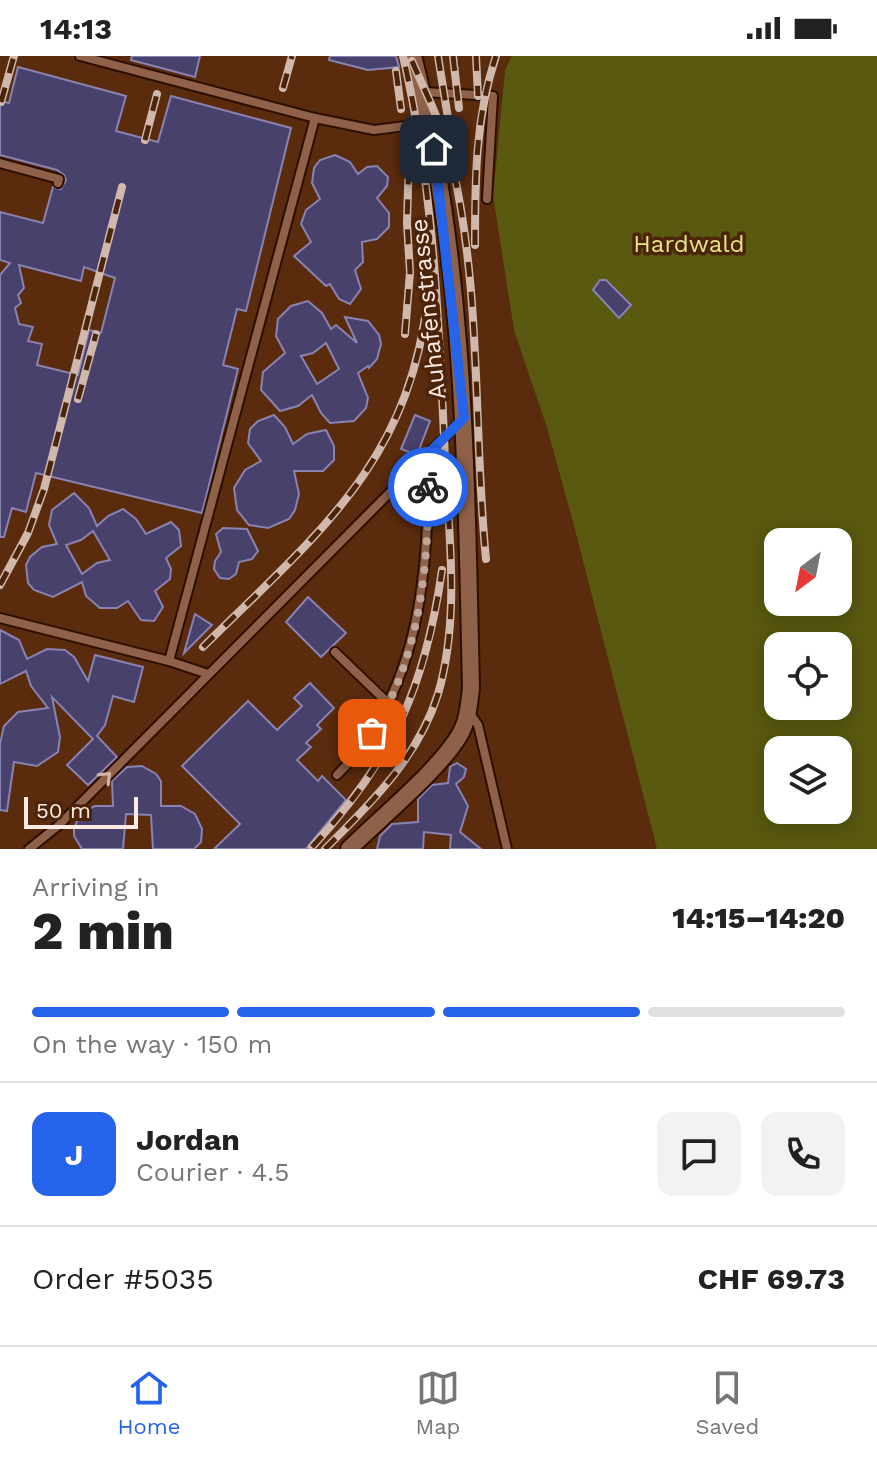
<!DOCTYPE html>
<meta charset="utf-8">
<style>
body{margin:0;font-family:"Work Sans",sans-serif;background:#f2f2f2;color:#222;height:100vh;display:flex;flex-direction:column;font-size:30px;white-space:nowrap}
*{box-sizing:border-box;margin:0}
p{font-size:26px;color:#767676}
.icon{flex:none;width:44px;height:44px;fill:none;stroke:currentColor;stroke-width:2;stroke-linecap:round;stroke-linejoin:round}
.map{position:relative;height:793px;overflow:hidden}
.side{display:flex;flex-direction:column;background:#fff;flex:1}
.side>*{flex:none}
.needle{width:52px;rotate:212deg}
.buttons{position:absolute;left:764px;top:472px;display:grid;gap:16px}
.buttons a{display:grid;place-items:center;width:88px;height:88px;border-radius:16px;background:#fff;box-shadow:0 4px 20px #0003;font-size:40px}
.scale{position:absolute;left:24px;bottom:20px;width:114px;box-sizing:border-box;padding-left:8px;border:4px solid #fdece4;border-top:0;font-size:22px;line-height:28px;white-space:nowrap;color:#fdece4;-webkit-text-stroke:6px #4c240a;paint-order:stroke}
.pin{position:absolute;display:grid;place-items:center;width:68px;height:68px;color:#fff;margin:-34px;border-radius:16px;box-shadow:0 4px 12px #0006}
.courier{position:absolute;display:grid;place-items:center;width:80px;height:80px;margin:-40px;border:6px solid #2563eb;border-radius:50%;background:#fff;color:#222;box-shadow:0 2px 10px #0007}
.overview em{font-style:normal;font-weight:800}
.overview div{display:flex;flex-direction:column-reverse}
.overview{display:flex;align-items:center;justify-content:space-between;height:136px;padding:0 32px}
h1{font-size:52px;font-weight:800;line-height:60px}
.bar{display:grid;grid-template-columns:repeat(4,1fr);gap:12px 8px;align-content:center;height:96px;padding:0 32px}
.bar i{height:10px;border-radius:6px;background:#e0e0e0}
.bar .on{background:#2563eb}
.bar p{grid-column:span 4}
.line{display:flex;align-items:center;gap:20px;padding:0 32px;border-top:2px solid #e0e0e0}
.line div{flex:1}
.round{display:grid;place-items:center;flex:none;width:84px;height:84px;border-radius:16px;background:#f2f2f2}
.status{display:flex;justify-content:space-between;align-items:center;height:56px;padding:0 40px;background:#fff;direction:ltr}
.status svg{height:22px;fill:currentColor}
.tab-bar{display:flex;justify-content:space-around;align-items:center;height:112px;border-top:2px solid #e0e0e0;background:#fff;font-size:22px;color:#767676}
.tab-bar a{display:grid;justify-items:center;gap:4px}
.tab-bar .on{color:#2563eb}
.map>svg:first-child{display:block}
.built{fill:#5b2b0d}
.forest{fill:#595910;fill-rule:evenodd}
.building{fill:#47416b;stroke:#8883b3;stroke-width:2;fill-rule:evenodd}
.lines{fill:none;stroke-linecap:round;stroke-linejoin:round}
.lane-casing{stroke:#2c0f00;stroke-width:12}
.street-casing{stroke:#2c0f00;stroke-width:20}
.lane{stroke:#8f6148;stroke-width:8}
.street{stroke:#8f6148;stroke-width:16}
.rail-casing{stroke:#d0b9ac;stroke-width:8}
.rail{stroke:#4c240a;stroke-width:5;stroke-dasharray:15;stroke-linecap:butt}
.oneway{stroke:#d1b4a6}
.done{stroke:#bfa698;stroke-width:8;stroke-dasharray:0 14.4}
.route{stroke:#2563eb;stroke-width:10}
.labels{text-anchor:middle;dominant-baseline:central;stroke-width:7;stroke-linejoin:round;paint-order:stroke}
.park-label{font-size:24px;fill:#e4e584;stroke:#4c240a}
.street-label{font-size:24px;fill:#fdece4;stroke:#4c240a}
</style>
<div class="status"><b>14:13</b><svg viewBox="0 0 49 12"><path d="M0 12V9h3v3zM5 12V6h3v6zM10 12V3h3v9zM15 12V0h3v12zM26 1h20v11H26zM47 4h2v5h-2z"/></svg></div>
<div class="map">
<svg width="877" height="793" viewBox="0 0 877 793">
<rect width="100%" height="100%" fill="#4c240a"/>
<polygon class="built" points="0,0 512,0 505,14 493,140 514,274 547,372 574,470 657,793 0,793"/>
<path class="forest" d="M 512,0 L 877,0 L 877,793 L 657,793 L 574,470 L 547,372 L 514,274 L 493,140 L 505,14 ZM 778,486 L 838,486 L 838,546 L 778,546 ZM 778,590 L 838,590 L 838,650 L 778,650 ZM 778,694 L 838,694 L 838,754 L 778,754 Z"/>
<g class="building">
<polygon points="132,0 200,0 195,21 131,4"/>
<polygon points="330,0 396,0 399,11 368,14 329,4"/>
<path d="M 18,11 L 126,40 L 116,75 L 158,86 L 171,40 L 291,72 L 246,255 L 237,253 L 223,309 L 238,313 L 202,457 L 36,417 L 26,456 L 12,452 L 4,481 L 0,481 L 0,219 L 10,207 L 0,204 L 0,156 L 43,167 L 53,131 L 61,133 L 66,124 L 64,119 L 57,114 L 0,99 L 0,45 L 9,47 ZM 19,209 L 81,225 L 84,211 L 115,222 L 101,277 L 89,274 L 78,319 L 37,309 L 42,288 L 28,285 L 33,271 L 19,268 L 15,252 L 21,247 L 18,239 L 24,232 Z"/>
<polygon points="335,99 350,106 358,118 367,111 377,110 388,121 387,130 377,142 389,157 389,171 377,183 362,186 363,206 355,214 361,233 350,248 339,243 330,228 326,230 294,200 311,186 301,168 306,154 320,143 312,127 314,112 320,104"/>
<polygon points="600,224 606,224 631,249 619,262 593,234"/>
<path d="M 308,245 L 322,257 L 331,273 L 336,269 L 357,287 L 345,261 L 368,265 L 379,279 L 381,288 L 377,303 L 369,312 L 368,310 L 358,317 L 368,342 L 366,352 L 354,365 L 330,367 L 321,357 L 312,339 L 298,350 L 280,355 L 261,334 L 263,316 L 285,297 L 276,280 L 278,263 L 291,250 ZM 326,287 L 339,313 L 317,328 L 301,300 L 313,297 Z"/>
<polygon points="274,359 285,371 293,388 307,378 326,374 334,390 334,404 323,415 294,415 299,438 295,454 289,463 268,472 249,469 237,454 234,432 245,414 261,405 248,387 250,373 258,365"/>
<polygon points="415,359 430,365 417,399 401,393"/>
<path d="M 74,437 L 89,452 L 97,470 L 108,460 L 123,453 L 136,463 L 146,478 L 171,466 L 179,474 L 181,490 L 166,502 L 171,513 L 170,523 L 155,535 L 163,551 L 154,565 L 141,564 L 128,545 L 117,552 L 100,552 L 86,540 L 82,526 L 53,541 L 34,534 L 28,527 L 26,509 L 30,501 L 42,491 L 57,488 L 49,469 L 52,454 ZM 93,475 L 110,504 L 97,507 L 82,518 L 66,489 L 81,484 Z"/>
<polygon points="223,472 247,473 258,495 252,503 239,506 236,518 229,523 220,522 214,513 215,505 221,496 216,478"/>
<polygon points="308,541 346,577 321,601 286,566"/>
<polygon points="195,558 212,569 184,597"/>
<polygon points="0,574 19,584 27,603 47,593 65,594 74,601 88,625 95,599 143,611 134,646 113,640 105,669 97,680 117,701 88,729 67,709 93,683 52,641 60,681 58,696 37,710 14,706 7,755 0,754 0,688 4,670 18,656 48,652 31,630 26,615 0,628"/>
<polygon points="310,627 334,652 317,669 321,673 306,687 311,691 297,704 318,725 322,720 346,744 306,793 214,793 240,768 182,710 248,645 277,674 302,650 294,642"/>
<polygon points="457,707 466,713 464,721 456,728 468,750 460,776 481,793 450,793 451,779 424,776 423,793 377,793 380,780 392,768 418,766 418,743 432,729 448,727 450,711"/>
<polygon points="142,710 156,718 161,725 161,750 181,750 195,758 202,773 201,786 194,793 153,793 151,759 126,758 123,793 82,793 74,780 74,772 81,757 95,750 113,750 112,725 127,711"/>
</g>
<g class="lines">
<g class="lane-casing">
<g id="lane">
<polyline points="80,0 315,62 169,605"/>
<polyline points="424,36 493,40 487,143"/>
<polyline points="315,62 374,74 429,67"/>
<polyline points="0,107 59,123 58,127"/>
<polyline points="0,562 169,605 208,618"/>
<polyline points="335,596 389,648"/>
<polyline points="469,656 478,669 507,793"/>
<path d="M 337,719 C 422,635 429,511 428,398"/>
<polyline points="29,793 59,769 461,365"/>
</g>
</g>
<g class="street-casing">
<path id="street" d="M 349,793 C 380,762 437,716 459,680 C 468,665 469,649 471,632 C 466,421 466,205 413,0"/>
</g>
<use href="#lane" class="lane"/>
<use href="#street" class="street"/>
<g class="rail-casing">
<g id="rail">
<polyline points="438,0 452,87"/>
<polyline points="453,0 459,52"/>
<polyline points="476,0 478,40"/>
<path d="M 412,5 C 426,38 444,72 452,108 C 482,237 473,372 486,503"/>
<polyline points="396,15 401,53"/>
<polyline points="283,32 292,0"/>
<polyline points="1,46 14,0"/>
<polyline points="145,84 157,38"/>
<path d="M 475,189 C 475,124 475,63 496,0"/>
<polyline points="405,278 410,216 407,167 410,67"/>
<polyline points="78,343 96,278"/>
<polyline points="0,529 28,477 44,433 122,131"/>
<path d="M 203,591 C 315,480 410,408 428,239"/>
<path d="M 312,791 C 393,703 425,632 442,514"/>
<path d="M 325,793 C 371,747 418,702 438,638 C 460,563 449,480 445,403 C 439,268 434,132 403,0"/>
</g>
</g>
<use href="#rail" class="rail"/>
</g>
<defs><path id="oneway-chevron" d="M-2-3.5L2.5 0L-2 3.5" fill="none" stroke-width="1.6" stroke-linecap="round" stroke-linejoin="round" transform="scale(2)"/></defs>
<use class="oneway" href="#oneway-chevron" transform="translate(106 721) rotate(-45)"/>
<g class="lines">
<path class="done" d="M 372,677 C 418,606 429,514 428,431"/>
<polyline class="route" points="428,431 428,398 464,362 434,93"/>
</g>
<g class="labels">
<g class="park-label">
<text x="689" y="188">Hardwald</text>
</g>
<g class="street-label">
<text transform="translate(428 253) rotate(-96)">Auhafenstrasse</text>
</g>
</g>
</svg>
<div class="buttons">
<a><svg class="needle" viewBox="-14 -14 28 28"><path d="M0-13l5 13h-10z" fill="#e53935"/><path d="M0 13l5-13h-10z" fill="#767676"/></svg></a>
<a><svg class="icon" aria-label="locate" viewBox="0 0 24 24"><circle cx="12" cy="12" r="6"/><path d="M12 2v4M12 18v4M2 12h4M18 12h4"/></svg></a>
<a><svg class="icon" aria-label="layers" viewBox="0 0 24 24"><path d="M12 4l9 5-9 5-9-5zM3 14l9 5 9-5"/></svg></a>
</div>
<div class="scale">50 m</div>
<div class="pin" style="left:372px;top:677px;background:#ea580c"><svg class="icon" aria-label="bag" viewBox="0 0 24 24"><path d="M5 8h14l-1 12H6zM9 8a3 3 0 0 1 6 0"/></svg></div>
<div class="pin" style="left:434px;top:93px;background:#1f2937"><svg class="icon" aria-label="home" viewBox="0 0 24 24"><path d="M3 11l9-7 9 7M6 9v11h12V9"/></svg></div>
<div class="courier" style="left:428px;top:431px"><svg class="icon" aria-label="bike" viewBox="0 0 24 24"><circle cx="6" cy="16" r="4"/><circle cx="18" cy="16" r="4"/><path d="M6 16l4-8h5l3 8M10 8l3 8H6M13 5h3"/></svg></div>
</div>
<section class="side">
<div class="overview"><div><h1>2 min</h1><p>Arriving in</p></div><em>14:15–14:20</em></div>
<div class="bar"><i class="on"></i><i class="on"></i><i class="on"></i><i></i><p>On the way · 150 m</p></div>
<div class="line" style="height:144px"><b class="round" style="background:#2563eb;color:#fff">J</b><div><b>Jordan</b><p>Courier · 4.5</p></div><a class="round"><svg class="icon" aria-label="chat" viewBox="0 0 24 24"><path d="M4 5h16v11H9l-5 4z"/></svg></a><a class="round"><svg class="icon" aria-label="phone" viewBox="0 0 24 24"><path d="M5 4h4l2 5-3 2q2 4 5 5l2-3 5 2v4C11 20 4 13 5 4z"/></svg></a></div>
<div class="line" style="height:104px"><div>Order #5035</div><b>CHF 69.73</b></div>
</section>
<nav class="tab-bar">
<a class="on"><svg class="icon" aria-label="home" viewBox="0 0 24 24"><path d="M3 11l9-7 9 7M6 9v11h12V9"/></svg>Home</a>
<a><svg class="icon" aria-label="map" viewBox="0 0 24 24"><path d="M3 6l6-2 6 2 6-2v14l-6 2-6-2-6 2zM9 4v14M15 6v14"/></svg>Map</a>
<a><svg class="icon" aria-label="saved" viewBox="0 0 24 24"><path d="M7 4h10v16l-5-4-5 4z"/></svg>Saved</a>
</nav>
